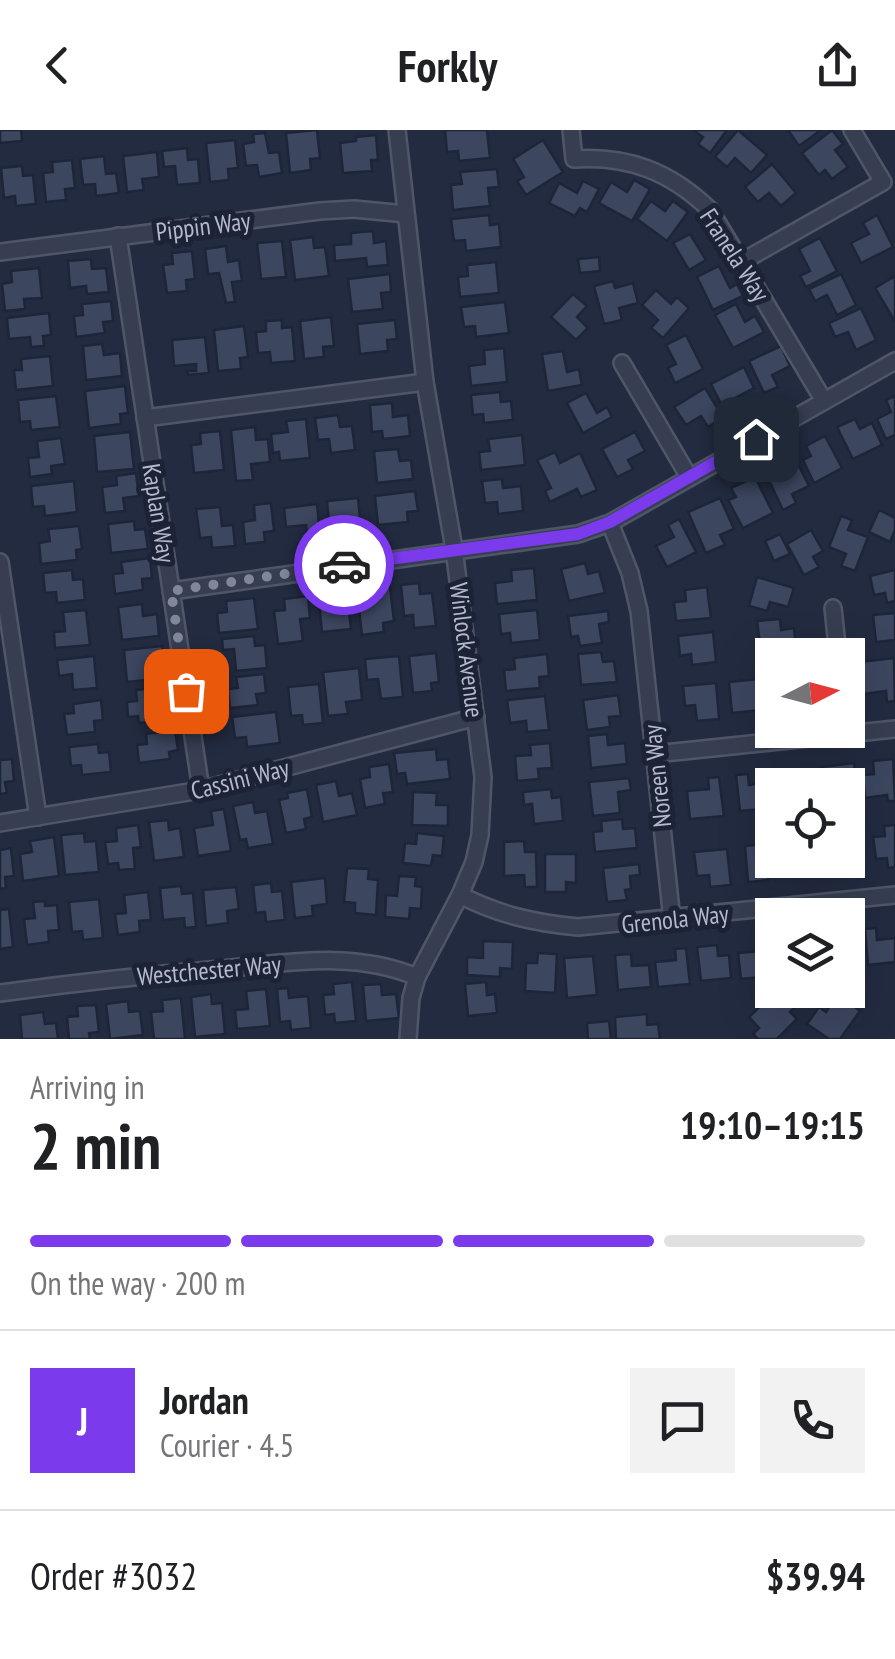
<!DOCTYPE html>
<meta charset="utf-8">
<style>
body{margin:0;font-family:"PT Sans Narrow",sans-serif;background:#f2f2f2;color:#202124;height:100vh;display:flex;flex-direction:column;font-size:38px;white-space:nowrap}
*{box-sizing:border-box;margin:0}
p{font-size:32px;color:#757577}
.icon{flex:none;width:55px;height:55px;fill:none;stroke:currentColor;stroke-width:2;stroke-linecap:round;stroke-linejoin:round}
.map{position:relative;height:909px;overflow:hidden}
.details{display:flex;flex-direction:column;background:#fff;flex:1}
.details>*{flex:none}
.needle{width:65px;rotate:84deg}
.controls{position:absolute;left:755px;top:508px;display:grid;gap:20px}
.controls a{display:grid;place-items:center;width:110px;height:110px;border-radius:0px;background:#fff;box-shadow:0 10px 40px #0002;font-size:50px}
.pin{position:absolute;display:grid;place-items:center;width:85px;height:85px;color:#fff;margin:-42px;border-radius:20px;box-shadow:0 5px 15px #0006}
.courier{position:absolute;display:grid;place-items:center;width:100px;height:100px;margin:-50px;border:8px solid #7c3aed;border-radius:50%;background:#fff;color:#222;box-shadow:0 2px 12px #0007}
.head em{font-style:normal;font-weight:600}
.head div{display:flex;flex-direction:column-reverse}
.head{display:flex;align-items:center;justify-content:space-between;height:170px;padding:0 30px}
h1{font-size:65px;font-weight:600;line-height:75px}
.bar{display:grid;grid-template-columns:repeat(4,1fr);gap:15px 10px;align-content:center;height:120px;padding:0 30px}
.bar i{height:12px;border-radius:8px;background:#e0e0e0}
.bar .active{background:#7c3aed}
.bar p{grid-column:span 4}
.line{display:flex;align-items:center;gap:25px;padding:0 30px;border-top:2px solid #e0e0e0}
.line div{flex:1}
.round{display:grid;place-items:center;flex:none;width:105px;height:105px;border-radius:0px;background:#f2f2f2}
header{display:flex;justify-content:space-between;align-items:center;height:130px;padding:0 30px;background:#fff;font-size:45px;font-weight:600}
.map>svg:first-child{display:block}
.building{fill:#3c465f;stroke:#1e2538;stroke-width:2.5}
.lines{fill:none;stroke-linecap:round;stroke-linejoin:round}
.minor-casing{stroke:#4f5668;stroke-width:20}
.minor{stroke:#373e51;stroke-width:15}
.done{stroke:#81879b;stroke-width:10;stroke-dasharray:0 18}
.route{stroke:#7c3aed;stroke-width:12}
.labels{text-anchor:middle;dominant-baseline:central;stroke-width:10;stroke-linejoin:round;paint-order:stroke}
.street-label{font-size:25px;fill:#b4b9cb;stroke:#1c2336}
</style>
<header><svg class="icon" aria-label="back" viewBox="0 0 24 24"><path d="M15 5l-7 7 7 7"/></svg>Forkly<svg class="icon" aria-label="share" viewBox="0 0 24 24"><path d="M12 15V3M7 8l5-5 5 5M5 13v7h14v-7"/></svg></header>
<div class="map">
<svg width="895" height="909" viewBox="0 0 895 909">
<rect width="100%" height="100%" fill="#232b41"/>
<g class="building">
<polygon points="0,0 21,0 22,11 0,13"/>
<polygon points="317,0 320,28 310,29 311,40 290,43 286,3"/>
<polygon points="445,0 487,0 490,28 459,31 458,21 447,22"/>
<polygon points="693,0 727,0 710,23 698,14 703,7"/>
<polygon points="738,0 767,25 751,43 735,28 727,37 715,27"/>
<polygon points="788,0 821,0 799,16"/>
<polygon points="832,0 843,14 835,20 848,37 832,49 825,40 819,45 802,23"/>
<polygon points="265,3 269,23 279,22 282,43 259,47 257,35 246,36 243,14 254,12 253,4"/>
<polygon points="376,5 378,30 371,30 372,41 343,43 340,13 356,11 356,7"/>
<polygon points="235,10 238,38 228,39 229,50 210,52 206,13"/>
<polygon points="543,10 563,42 526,65 517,51 524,47 513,29"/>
<polygon points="187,18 188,30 198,29 200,53 177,55 175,36 164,37 162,21"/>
<polygon points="157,22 159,47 142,49 144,60 127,62 123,26"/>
<polygon points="104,26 106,44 116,43 119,63 96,66 95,54 83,55 80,29"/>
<polygon points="72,30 75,58 65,59 66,70 46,72 43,43 53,42 52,32"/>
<polygon points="772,34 796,63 781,76 769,63 758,72 745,57"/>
<polygon points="22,36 23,46 33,45 36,74 16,76 15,66 4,68 1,38"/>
<polygon points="497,39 499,57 488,58 490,76 453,80 451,55 462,54 460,42"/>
<polygon points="634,50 650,59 632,91 599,73 611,52 627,62"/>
<polygon points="583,51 599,59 587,82 580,78 575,86 549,73 559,53 577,63"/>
<polygon points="651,71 665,81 673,71 688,82 667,111 637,89"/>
<polygon points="489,85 490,95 499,94 501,117 466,121 465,110 454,111 451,89"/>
<polygon points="877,85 893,117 861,133 851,113 869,104 863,93"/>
<polygon points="373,101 374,113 386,111 388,135 367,137 366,128 335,131 334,115 351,114 351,103"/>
<polygon points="690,104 706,130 689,140 673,113"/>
<polygon points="313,107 314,118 325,117 329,146 295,150 290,110"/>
<polygon points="820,108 837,141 806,157 800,146 810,141 799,119"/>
<polygon points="282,111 286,147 261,149 257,113"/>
<polygon points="226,116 228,132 239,130 242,151 232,152 235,172 226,173 219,143 208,144 205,119"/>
<polygon points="192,121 195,149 186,150 187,161 167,163 163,135 173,134 172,123"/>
<polygon points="599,127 600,141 580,143 578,129"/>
<polygon points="91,129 92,139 106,138 109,162 87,164 86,156 70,158 68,131"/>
<polygon points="496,132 499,163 460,167 458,147 468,146 467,135"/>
<polygon points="719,136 730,158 737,154 743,166 713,180 697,147"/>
<polygon points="39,138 42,168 24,169 25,179 5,181 2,154 12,152 11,141"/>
<polygon points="390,144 391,162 381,163 383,179 352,182 348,149"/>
<polygon points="841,144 856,175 837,185 827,165 815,171 809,159"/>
<polygon points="895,146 895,190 894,190 875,158"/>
<polygon points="613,151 615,158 633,153 638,173 619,178 622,190 604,194 594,156"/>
<polygon points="656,160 671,174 677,167 689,178 663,208 651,198 658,190 642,175"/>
<polygon points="573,164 587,176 577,187 588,198 576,210 551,187"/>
<polygon points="111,171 113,191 103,192 105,203 76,207 74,186 83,185 82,174"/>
<polygon points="505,172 509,203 476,207 475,196 464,197 461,177"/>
<polygon points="736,174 745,192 755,186 764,202 733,218 715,185"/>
<polygon points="861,178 876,210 856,220 848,202 835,207 829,193"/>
<polygon points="49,183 51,205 43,206 44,216 31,217 30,207 9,209 7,188"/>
<polygon points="331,187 334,216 323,217 324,227 304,229 300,191"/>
<polygon points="282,190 282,198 292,197 295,231 271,233 270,222 258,223 256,202 266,201 266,191"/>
<polygon points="395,190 397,209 387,210 388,221 360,224 357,194"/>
<polygon points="244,196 248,227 240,228 241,239 218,241 214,200"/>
<polygon points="686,205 703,239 675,253 668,238 676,234 666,215"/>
<polygon points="205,207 209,243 188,245 187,241 196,241 196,234 174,236 172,210"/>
<polygon points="102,214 104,225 120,223 122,246 86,250 83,216"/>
<polygon points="781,216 790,236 772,245 778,257 764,263 749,231"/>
<polygon points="504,218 507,252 471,256 469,236 485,234 484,220"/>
<polygon points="563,221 567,242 579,239 582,255 548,261 542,224"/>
<polygon points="50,226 53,256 16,260 14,240 22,240 21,229"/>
<polygon points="744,237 754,258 735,268 741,279 727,286 711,254"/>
<polygon points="125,256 128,283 120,284 121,294 89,298 85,261"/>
<polygon points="705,258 723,287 708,297 701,286 686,295 674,277"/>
<polygon points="500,262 501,272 511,271 513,290 484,293 483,284 473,285 471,265"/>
<polygon points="586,263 597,283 607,277 612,287 583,303 567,273"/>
<polygon points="56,266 60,297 31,300 30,291 20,292 18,270"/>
<polygon points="895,266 895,305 886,309 877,289 891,282 886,270"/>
<polygon points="392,273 393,287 408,285 410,306 383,309 382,301 372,302 370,275"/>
<polygon points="338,285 340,297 352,296 355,320 331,323 329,309 318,310 315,288"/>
<polygon points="306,289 310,328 280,331 279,322 273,323 271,304 288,302 286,291"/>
<polygon points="855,289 860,299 872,293 882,315 853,329 837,297"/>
<polygon points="255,297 256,310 268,309 270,332 251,334 253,350 236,351 231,300"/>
<polygon points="220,301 224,340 194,343 191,315 201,314 200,303"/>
<polygon points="130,302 134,339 97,342 94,306"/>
<polygon points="635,302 645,321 628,330 633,339 617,347 602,319"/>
<polygon points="522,305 525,335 481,340 479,322 490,321 488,309"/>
<polygon points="825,306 842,338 814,353 803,330 811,326 806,316"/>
<polygon points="61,308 65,334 51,336 52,344 30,347 28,328 39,327 37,311"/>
<polygon points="398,319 400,331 411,330 413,349 377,353 374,321"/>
<polygon points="555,322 560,333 580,323 597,360 581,367 577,359 550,372 545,361 551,358 537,330"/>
<polygon points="783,330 787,339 798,334 809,356 792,364 796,373 783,380 764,340"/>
<polygon points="136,343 139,366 123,368 125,381 105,383 102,357 117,355 116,346"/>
<polygon points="755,347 773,383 743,398 728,370 736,367 731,358"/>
<polygon points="502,349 503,358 521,356 523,381 498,384 497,372 485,373 482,351"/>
<polygon points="74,351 77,382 45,386 44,376 33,377 31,356"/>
<polygon points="415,361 418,381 407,382 408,392 378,395 375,366"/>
<polygon points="358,368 360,389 349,390 350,402 330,404 327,371"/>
<polygon points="720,368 734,399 720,405 725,415 706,423 688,382"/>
<polygon points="271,373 274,401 264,402 265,412 245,414 243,392 255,390 254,375"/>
<polygon points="317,374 320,405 307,407 306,395 286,397 284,378"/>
<polygon points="220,377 222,396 233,395 235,416 212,418 211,407 200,408 196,379"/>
<polygon points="879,380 895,388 895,400 890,412 869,402"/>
<polygon points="841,386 852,390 848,400 868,407 855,441 841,436 846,424 829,417"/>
<polygon points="679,389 696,422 667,437 656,416 674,407 668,395"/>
<polygon points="134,391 135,400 145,399 148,419 111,423 108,394"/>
<polygon points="79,396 82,419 76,420 77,430 41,434 39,413 50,411 48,399"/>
<polygon points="811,400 823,421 813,427 819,437 804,445 787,414"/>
<polygon points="780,404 790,424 774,431 765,411"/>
<polygon points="150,428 152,448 142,449 143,460 115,464 113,444 123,443 121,432"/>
<polygon points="585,433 588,444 599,441 605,463 569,471 561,439"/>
<polygon points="534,438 537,470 497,474 495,453 512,451 511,440"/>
<polygon points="72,440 73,450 83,449 85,470 57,473 56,462 45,463 43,443"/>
<polygon points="895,440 895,471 887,473 885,463 874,465 870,446"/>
<polygon points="757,447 794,458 788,477 770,472 767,481 749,476"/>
<polygon points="419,453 420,464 432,463 436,496 414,498 413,485 404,486 401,455"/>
<polygon points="390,457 394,491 383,493 384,502 362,505 358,472 379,469 378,458"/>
<polygon points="707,457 711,488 676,491 674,472 686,471 685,460"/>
<polygon points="337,462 338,472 348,471 351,499 322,502 318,464"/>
<polygon points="308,466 310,488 300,489 303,511 278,514 274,481 285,480 284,469"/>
<polygon points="254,468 258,499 219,503 217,483 227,482 226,471"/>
<polygon points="142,474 143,486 157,484 159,506 122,510 118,477"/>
<polygon points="86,480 90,515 55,518 54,502 65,501 63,482"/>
<polygon points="537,480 540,510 511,513 510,503 501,504 499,484"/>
<polygon points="608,481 609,492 599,494 602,513 580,516 578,506 571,507 568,486"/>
<polygon points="895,483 895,510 876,512 873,485"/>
<polygon points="780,489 781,500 794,498 796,519 761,522 757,491"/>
<polygon points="713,502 716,532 692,535 691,524 680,526 678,506"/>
<polygon points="254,506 255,516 265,515 267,538 236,541 234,519 223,520 222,509"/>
<polygon points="162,516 164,536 154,537 156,549 127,552 124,520"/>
<polygon points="601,522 603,532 614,531 617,552 581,555 578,524"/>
<polygon points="436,523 439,552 431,553 432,561 413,563 409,526"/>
<polygon points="547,524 549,546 539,547 540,558 506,561 504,540 515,539 514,528"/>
<polygon points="94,526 97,558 73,560 72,544 59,546 57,530"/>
<polygon points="399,526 403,567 381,569 378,549 367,550 365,529"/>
<polygon points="894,528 895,571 887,572 886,561 864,564 860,532"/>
<polygon points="359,538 362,570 346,572 348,584 328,586 323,542"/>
<polygon points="264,544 266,563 256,564 258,575 230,578 228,559 238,558 236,547"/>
<polygon points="758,549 761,580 732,583 729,552"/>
<polygon points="716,553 719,589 697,591 695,575 685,576 683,556"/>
<polygon points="319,554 323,593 303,595 302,585 291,586 288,557"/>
<polygon points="157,558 159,579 171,578 173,590 139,593 138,586 128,587 127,572 137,571 136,560"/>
<polygon points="618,565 621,586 609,587 610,597 587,600 583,570"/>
<polygon points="545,566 549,600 527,602 526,591 510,593 507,570"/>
<polygon points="101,570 103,590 94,591 95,602 67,605 64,584 74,583 73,574"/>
<polygon points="276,582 280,613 247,617 246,607 235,608 232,587"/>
<polygon points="175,600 178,620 169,622 170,629 139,633 137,615 147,614 146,604"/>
<polygon points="607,604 608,615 625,613 627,634 591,638 588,606"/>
<polygon points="550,613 552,638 538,639 539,649 517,651 515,626 531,625 530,615"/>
<polygon points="98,614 99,623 109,622 111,642 82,645 81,635 71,636 69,617"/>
<polygon points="436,619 437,630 448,629 450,649 407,654 405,643 397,644 394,623"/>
<polygon points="12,629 14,651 5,652 7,663 0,664 0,630"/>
<polygon points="893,629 895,671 888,671 887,665 865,668 863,645 874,644 873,631"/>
<polygon points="854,633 858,669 848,670 848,655 823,655 821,637"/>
<polygon points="389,634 393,662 383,663 385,674 365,678 360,649 370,647 369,637"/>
<polygon points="748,644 749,655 769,652 772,678 740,681 736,645"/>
<polygon points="719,647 724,686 690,689 687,661 709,659 708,648"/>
<polygon points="629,648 631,660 618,662 620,683 593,686 589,652"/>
<polygon points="336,651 339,666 352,663 357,685 323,692 316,655"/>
<polygon points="307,659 312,687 304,689 306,699 286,703 279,670 288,668 287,663"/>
<polygon points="551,659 552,668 561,667 563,691 534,694 532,674 524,675 523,662"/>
<polygon points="413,662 437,663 436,675 448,675 448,696 412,695"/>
<polygon points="253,672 255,683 267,681 273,714 248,718 246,709 240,710 233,676"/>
<polygon points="224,679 231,721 198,726 194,698 213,695 211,681"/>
<polygon points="622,689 623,699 635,698 637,718 595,722 593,702 602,701 601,691"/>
<polygon points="168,690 169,700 180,698 184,727 154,731 149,692"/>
<polygon points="138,695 141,717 133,718 135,739 119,740 118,733 108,734 105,712 117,711 116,698"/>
<polygon points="895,695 895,737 888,738 887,728 876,729 873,707 885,706 884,696"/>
<polygon points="84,703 85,712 96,711 99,742 65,745 61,705"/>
<polygon points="417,703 444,706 442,726 433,725 431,736 403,733 405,713 416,714"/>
<polygon points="861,705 864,731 836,734 835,730 848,730 848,706"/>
<polygon points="54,707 59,746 23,751 20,724 32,722 30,711"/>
<polygon points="524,711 525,722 536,722 537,757 525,757 524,745 504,746 504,712"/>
<polygon points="772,713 772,730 776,730 777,737 767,738 768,750 748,752 745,716"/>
<polygon points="11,718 14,746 5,747 6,758 0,759 0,720"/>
<polygon points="727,719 731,755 710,757 709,745 697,746 694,722"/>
<polygon points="545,724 576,724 576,753 566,752 566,762 545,762"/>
<polygon points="785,730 819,730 820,743 809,744 808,735 786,738"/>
<polygon points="639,734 640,745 630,746 631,759 625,760 627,770 607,772 603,738"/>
<polygon points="347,738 369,739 368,749 378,750 376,785 355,783 355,773 344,772"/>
<polygon points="399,746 416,747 415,756 422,757 421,779 410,778 409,789 385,787 386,765 397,766"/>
<polygon points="325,748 327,774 312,776 313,786 295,788 291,752"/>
<polygon points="271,753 272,762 282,761 285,790 266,792 265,782 256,783 253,755"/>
<polygon points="181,756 182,764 193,763 196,797 185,798 184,788 163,790 160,758"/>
<polygon points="236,757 239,779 227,781 228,793 206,796 203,760"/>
<polygon points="148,762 151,790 139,791 140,802 118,805 115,784 126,783 124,765"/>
<polygon points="99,769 103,808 83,810 82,801 72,802 69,772"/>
<polygon points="45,771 45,776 57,775 59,800 48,801 49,812 27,815 24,789 35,788 33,772"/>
<polygon points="9,779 13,817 0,819 0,780"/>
<polygon points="876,798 877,810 895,808 895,832 868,835 865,799"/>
<polygon points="853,800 854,811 861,811 863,835 848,836 848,801"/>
<polygon points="771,809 772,846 741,849 738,823 761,821 760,810"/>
<polygon points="483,811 513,812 512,839 500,838 500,847 467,845 467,827 483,828"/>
<polygon points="717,815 718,826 729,825 731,848 701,851 697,817"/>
<polygon points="686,818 690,854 658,857 655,832 676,830 675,819"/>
<polygon points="538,823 557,824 555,863 525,861 526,833 537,833"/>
<polygon points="631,824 632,836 649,835 651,857 618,860 615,825"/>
<polygon points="593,826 597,865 567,868 564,828"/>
<polygon points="352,852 356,891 335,893 334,884 325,885 323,865 334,864 333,854"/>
<polygon points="486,852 487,865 495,864 497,883 468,886 465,854"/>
<polygon points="381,854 382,865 396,864 399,888 366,891 363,855"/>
<polygon points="288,858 289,868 308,866 311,898 291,900 290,891 280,892 277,859"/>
<polygon points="266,859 270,896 237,899 235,880 248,879 246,861"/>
<polygon points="211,864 212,874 222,873 225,904 195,907 191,867"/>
<polygon points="838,864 860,881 840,909 829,909 807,894 819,877 826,882"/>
<polygon points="785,865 796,876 790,882 797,889 777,909 758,909 753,904 759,898 749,887 771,866 777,873"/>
<polygon points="181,868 185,909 154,909 151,882 163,881 162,870"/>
<polygon points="128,871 129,882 140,881 143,905 110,909 106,874"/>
<polygon points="96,875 99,902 89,903 90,909 69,909 67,887 78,886 77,876"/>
<polygon points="43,882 45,894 56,893 58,909 22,909 20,885"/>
<polygon points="647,884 647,895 658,894 660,909 616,909 615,887"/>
<polygon points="609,891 611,909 588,909 587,893"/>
</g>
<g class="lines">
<g class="minor-casing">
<g id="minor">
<polyline points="397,0 425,252 454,419 483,647 480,705 474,732 460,765 417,847 411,868 408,909"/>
<path d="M 571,0 L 574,29 C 628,25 671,42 710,80 L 824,271"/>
<polyline points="118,106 201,660"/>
<polyline points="0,122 320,81 354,79 406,84"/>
<polyline points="743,131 883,52 852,0"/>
<polyline points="622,233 689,347"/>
<polyline points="145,288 425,252"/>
<polyline points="610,393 630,443 639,481 672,790"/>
<polyline points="0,432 38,687"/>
<polyline points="171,461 578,404 610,393 895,231"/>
<polyline points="833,478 838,525"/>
<polyline points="655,624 895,599"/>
<polyline points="0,693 201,660 476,587"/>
<path d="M 460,765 C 499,785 535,793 578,797 L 895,765"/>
<path d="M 0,863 C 73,853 147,845 221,839 C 287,833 353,820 417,847"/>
</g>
</g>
<use href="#minor" class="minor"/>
</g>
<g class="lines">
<polyline class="done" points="186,561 171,461 344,435"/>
<polyline class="route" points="344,435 578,404 610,392 756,309"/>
</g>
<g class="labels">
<g class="street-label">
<text transform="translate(203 96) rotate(-7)">Pippin Way</text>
<text transform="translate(735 125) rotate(57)">Franela Way</text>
<text transform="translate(159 383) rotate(81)">Kaplan Way</text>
<text transform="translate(467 520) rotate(83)">Winlock Avenue</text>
<text transform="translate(657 646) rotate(-96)">Noreen Way</text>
<text transform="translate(240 649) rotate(-14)">Cassini Way</text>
<text transform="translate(675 789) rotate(-6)">Grenola Way</text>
<text transform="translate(209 840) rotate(-5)">Westchester Way</text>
</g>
</g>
</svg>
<div class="controls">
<a><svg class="needle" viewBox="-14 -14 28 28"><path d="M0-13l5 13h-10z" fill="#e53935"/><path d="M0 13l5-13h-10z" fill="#757577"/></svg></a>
<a><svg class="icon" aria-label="locate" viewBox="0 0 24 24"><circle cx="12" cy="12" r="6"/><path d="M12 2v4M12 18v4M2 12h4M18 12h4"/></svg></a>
<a><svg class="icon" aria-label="layers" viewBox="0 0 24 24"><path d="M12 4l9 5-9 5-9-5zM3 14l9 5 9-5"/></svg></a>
</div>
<div class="pin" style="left:186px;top:561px;background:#ea580c"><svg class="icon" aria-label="bag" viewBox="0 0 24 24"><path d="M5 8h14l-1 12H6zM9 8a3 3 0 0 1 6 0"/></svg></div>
<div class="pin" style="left:756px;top:309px;background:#1f2937"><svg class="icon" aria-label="home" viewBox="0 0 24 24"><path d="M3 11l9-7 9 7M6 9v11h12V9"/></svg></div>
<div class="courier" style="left:344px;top:435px"><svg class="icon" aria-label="car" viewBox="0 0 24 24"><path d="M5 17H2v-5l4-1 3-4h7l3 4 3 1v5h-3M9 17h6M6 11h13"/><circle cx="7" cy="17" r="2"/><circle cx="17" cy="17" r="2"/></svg></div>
</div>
<section class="details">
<div class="head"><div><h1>2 min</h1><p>Arriving in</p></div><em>19:10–19:15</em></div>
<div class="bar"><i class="active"></i><i class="active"></i><i class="active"></i><i></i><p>On the way · 200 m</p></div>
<div class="line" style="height:180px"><b class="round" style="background:#7c3aed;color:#fff">J</b><div><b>Jordan</b><p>Courier · 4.5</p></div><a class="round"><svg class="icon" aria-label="chat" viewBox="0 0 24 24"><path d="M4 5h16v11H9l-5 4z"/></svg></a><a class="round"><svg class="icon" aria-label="phone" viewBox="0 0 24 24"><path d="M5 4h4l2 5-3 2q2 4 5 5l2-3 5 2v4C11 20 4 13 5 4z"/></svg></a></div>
<div class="line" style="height:130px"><div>Order #3032</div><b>$39.94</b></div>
</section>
